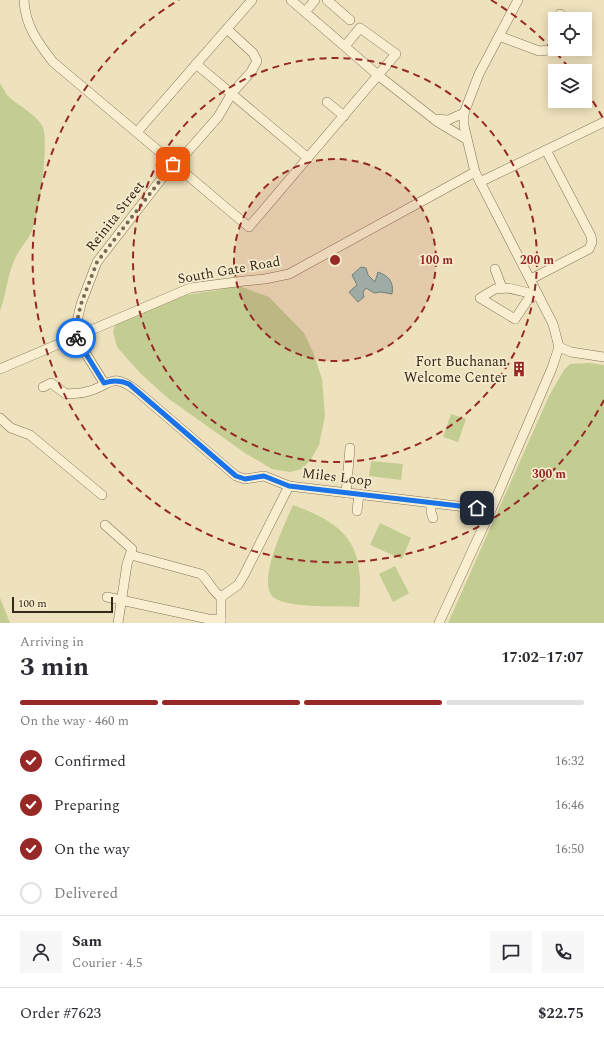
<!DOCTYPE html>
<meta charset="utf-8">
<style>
body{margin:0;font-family:Spectral,serif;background:#f7f7f7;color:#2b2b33;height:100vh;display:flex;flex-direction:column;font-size:15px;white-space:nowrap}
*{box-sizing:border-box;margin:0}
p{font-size:13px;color:#7c7c81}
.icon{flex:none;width:22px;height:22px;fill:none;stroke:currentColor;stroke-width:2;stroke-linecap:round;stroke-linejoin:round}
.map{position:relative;height:623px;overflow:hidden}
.panel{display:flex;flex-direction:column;background:#fff;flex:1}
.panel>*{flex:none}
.buttons{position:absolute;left:548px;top:12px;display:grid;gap:8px}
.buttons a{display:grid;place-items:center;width:44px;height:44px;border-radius:0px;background:#fff;box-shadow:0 2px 10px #0003;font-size:20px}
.scale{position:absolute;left:12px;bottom:10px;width:101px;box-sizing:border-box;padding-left:4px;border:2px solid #35291b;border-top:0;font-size:11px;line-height:14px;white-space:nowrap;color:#35291b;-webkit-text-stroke:3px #f6ebcd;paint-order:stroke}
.pin{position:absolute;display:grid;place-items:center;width:34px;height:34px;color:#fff;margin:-17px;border-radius:8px;box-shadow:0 2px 6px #0006}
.courier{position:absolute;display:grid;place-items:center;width:40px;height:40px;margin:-20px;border:3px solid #1a73e8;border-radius:50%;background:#fff;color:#222;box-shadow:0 1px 5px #0007}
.summary em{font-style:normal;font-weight:700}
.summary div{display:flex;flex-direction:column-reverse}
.summary{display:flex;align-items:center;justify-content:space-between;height:68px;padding:0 20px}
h1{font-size:26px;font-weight:700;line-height:30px}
.bar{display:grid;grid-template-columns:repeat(4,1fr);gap:6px 4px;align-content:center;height:48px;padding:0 20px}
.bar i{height:5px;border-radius:3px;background:#e1e1e2}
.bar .on{background:#962925}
.bar p{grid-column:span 4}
.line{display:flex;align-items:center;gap:10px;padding:0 20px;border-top:1px solid #e1e1e2}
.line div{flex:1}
.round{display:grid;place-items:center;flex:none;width:42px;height:42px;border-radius:0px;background:#f7f7f7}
ol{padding:0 20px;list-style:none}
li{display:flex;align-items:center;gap:12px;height:44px}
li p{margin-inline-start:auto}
li .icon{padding:4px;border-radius:50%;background:#962925;color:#fff;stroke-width:4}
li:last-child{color:#7c7c81}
li i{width:22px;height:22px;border:2px solid #e1e1e2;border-radius:50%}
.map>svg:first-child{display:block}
.green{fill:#c3cc91}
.water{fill:#a1bfb8;stroke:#688d85}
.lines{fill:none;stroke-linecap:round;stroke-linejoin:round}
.minor-casing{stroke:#867256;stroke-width:10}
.minor{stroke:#f9efd0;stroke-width:9}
.done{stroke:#766954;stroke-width:4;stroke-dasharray:0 7.2}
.route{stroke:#1a73e8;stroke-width:5}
.ring{fill:none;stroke:#962925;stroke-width:2;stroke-dasharray:7 5}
.labels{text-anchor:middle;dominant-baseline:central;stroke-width:3.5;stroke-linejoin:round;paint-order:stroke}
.street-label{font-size:14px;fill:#35291b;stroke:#f6ebcd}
.poi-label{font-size:14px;fill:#35291b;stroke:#f6ebcd;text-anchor:end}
.centre{fill:#962925;stroke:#f6ebcd;stroke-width:2}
.ring-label{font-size:12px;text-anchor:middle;font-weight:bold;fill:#962925;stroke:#f6ebcd;stroke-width:3.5;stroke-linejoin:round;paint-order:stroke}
</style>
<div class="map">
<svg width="604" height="623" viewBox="0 0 604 623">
<rect width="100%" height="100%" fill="#eee1bd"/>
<g class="green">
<path d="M 0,83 C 3,87 5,94 10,98 C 19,106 39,116 43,128 C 49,142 39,219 31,233 C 26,243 18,250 14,261 C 7,277 6,295 0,311 Z"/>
<polygon points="237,285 269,297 304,333 313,352 322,379 325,416 319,445 311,459 302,469 290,472 272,469 245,453 169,399 142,375 117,347 113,332 116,322 186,295 219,290"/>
<polygon points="590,363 604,365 604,623 448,623 549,396 564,370 570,364"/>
<polygon points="451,414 466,419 458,442 443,437"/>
<polygon points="371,461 403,464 401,480 369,476"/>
<path d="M 293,505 C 349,525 365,547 359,607 C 338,606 293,608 276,599 C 253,587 286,522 293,505 Z"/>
<polygon points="380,523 411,538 402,559 370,545"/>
<polygon points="395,566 409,593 393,602 379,574"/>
<polygon points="0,598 10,623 0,623"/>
</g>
<path class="water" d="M 361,267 L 366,268 L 368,275 L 375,282 L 378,272 C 389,276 394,282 392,294 L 381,292 L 374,293 L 366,288 L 363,292 L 364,297 L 358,302 L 349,292 L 357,285 L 352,275 Z"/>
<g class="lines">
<g class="minor-casing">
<g id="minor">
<path d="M 24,0 C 25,25 38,43 53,62 L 249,227 L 396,54 L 360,28 L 345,46"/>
<polyline points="291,0 379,76 434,119 448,120 464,113"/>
<polyline points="327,0 350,20"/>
<polyline points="305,12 315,0"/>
<polyline points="560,14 566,19"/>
<polyline points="499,36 539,51 549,50 555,46"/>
<polyline points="196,64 308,158"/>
<polyline points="327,102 344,116"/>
<polyline points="436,121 466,139"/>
<polyline points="137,132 252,0"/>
<polyline points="175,166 218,117 232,93 251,72 257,61 253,53 227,29"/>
<polyline points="480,182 604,122"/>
<polyline points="495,269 502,288"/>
<polyline points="531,279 589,249 592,242 591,236 546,150"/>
<polygon points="508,288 538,295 529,298 515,319 480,298 495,289"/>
<polyline points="559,347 571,352 604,357"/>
<polyline points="0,369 190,288 244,281 265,279 289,274 475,172"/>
<polyline points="104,383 75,336 75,330 81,304 97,262 173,164"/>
<path d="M 43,387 L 51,383 L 66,394 C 72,393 79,394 85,392 C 111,387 109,370 137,391 L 236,476 L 245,479 L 264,476 L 289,486 L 491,510"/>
<polyline points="0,418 11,428 30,435 102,495"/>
<polyline points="346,493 350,448"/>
<polyline points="431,503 431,512 433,518"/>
<polyline points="357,511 359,494"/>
<polyline points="105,525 132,549 127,564 118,623"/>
<path d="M 131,555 L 201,574 C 209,581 212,591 221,597"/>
<polyline points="107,597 208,619 221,620"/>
<polyline points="221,623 221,597 238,585 244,575 289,486"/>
<polyline points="439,623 491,510 552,368 559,347 553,324 475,172 464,126 464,113 479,74 518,0"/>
</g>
</g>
<use href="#minor" class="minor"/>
</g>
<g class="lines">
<polyline class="done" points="76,338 75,330 81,304 97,262 173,164"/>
<path class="route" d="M 76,338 L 104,383 C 113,380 120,380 129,384 L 236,476 L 245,479 L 264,476 L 289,486 L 477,508"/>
</g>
<circle cx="335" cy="260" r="101" fill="#962925" fill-opacity=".12"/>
<g class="ring">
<circle cx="335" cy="260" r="101"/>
<circle cx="335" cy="260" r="202"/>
<path d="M604 400A303 303 0 1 1 179 0M491 0A303 303 0 0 1 570 69M586 91A303 303 0 0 1 604 120"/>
</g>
<defs>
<g id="building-bare" transform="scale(1.2)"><path d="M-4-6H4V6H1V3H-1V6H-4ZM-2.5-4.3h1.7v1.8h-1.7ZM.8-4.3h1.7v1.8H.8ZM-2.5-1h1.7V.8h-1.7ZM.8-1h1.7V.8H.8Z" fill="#962925" stroke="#f6ebcd" stroke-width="2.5" paint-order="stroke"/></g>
</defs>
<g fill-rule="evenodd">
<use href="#building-bare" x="519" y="369"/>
</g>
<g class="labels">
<g class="street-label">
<text transform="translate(115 216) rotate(-52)">Reinita Street</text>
<text transform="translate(229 270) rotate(-10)">South Gate Road</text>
<text transform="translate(337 477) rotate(7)">Miles Loop</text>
</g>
<g class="poi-label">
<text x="507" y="361">Fort Buchanan<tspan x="507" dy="16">Welcome Center</tspan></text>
</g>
</g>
<circle cx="335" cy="260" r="6" class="centre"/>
<g class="ring-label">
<text x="436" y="264">100 m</text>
<text x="537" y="264">200 m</text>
<text x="549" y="478">300 m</text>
</g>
</svg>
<div class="buttons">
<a><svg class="icon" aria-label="locate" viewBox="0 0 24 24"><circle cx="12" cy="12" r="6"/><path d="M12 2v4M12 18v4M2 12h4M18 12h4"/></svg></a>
<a><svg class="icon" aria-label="layers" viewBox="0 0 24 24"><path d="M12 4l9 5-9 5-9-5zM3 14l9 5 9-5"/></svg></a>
</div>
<div class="scale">100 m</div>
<div class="pin" style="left:173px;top:164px;background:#ea580c"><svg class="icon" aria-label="bag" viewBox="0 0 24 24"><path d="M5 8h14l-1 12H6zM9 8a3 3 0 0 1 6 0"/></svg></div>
<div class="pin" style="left:477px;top:508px;background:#1f2937"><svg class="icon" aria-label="home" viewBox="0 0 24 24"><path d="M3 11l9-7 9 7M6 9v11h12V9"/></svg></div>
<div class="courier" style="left:76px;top:338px"><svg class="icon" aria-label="bike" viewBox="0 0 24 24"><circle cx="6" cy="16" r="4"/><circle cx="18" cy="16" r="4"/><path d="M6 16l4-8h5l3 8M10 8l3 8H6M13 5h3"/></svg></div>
</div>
<section class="panel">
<div class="summary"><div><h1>3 min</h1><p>Arriving in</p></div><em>17:02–17:07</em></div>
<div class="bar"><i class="on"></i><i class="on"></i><i class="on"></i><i></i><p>On the way · 460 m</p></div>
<ol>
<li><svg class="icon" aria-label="check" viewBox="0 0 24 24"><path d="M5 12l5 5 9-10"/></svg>Confirmed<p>16:32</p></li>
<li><svg class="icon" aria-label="check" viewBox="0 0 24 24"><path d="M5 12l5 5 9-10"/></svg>Preparing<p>16:46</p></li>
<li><svg class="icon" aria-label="check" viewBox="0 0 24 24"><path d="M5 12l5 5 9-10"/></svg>On the way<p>16:50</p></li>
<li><i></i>Delivered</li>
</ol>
<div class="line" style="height:72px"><a class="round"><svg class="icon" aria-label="person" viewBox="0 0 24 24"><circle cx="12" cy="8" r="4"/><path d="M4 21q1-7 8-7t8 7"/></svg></a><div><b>Sam</b><p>Courier · 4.5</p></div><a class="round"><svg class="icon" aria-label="chat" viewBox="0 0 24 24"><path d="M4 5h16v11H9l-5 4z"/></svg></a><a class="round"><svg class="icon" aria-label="phone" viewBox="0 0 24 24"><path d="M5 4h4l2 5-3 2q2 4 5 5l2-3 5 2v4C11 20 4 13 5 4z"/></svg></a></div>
<div class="line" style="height:52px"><div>Order #7623</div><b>$22.75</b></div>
</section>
